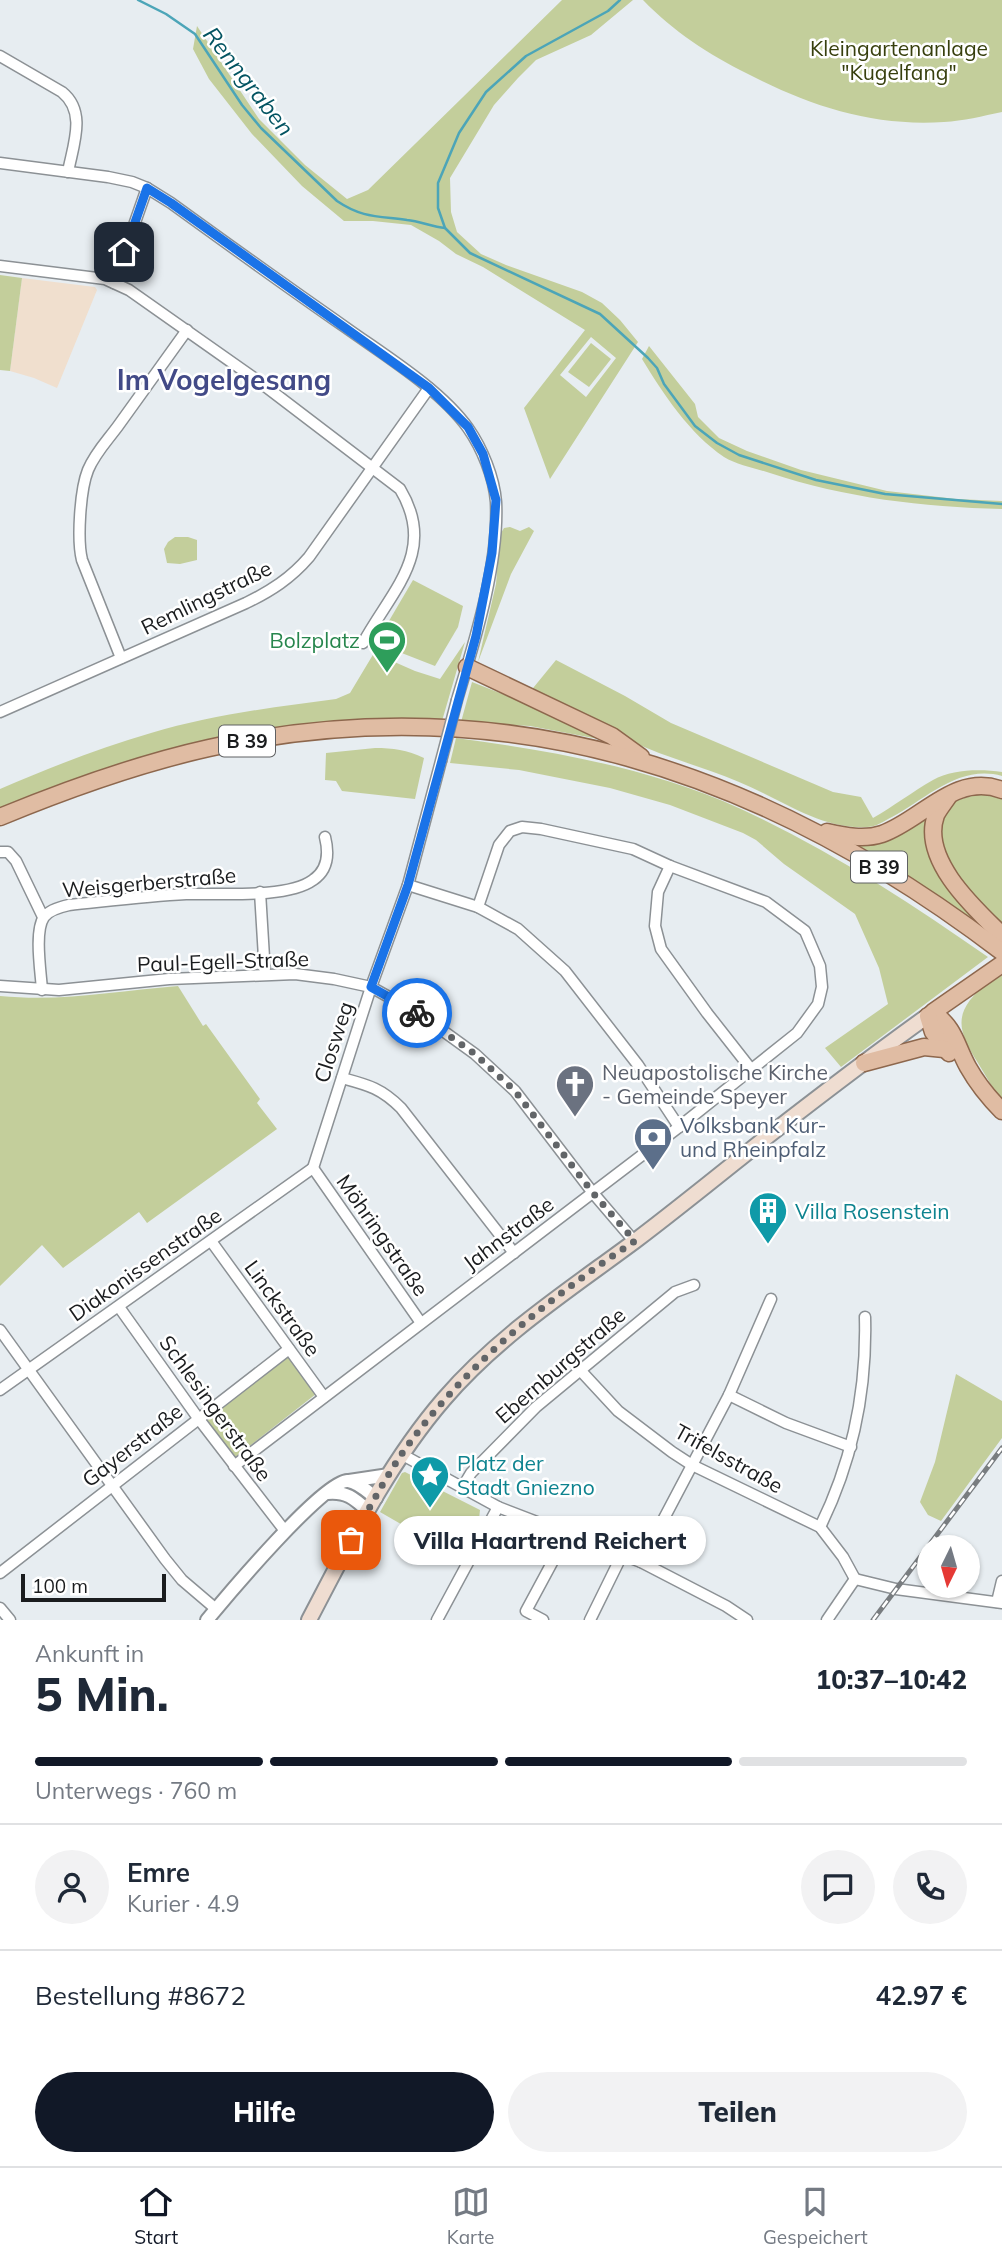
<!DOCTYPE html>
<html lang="de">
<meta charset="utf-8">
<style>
body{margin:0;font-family:Mulish,sans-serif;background:#f2f2f3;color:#1f2937;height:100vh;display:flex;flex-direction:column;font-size:26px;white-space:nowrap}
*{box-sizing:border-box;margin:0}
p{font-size:23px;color:#747a83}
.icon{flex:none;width:38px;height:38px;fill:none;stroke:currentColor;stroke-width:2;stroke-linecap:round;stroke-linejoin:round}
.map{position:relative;height:1620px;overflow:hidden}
.sheet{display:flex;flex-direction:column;background:#fff;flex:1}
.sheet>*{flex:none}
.needle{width:46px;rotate:185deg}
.buttons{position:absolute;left:917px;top:1535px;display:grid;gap:14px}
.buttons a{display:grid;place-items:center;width:63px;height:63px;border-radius:50%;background:#fff;box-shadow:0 2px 5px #0004;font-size:35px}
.scale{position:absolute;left:21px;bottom:18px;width:145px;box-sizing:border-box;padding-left:7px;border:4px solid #1a1c1e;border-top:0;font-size:19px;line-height:24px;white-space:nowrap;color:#1a1c1e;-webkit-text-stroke:5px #fff;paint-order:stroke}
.pin{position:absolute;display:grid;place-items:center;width:60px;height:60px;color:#fff;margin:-30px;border-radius:14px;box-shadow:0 4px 10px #0006}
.courier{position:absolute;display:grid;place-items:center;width:70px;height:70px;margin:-35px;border:5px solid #1a73e8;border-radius:50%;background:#fff;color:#222;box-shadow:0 2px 9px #0007}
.bubble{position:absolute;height:49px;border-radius:24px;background:#fff;box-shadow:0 2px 5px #0004;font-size:23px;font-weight:800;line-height:49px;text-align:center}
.summary em{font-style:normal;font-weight:800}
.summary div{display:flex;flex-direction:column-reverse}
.summary{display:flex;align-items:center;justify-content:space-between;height:119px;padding:0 35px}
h1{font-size:46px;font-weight:800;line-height:52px}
.bar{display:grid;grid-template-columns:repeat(4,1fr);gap:10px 7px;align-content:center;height:84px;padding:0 35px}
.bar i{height:9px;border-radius:5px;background:#e0e1e3}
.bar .active{background:#111827}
.bar p{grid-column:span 4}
.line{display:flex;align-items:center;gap:18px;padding:0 35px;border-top:2px solid #e0e1e3}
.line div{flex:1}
.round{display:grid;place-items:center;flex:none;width:74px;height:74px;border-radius:37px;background:#f2f2f3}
.cta{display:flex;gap:14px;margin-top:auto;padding:14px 35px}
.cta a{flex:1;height:80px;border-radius:42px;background:#111827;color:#fff;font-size:28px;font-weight:800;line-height:80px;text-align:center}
.cta a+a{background:#f2f2f3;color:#1f2937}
.tabs{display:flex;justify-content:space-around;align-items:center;height:98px;border-top:2px solid #e0e1e3;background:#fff;font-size:19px;color:#747a83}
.tabs a{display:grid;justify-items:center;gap:4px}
.tabs .active{color:#111827}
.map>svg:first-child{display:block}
.education{fill:#f0dfce}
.green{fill:#c3ce9b;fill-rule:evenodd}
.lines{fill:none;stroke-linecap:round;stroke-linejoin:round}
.stream{stroke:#4ca5b8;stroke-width:2.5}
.minor-casing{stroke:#8c9195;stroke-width:13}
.tertiary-casing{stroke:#8c9195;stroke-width:16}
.secondary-casing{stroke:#8c9195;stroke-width:18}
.primary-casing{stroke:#8d674d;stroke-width:19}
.minor{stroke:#fff;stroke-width:10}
.tertiary{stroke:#fff;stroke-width:12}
.secondary{stroke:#efddd1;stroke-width:14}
.primary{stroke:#e0bca3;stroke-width:16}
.rail-casing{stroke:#797d80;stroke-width:5}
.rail{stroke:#fff;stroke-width:2.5;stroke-dasharray:8;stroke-linecap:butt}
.minor-bridge-casing{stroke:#8c9195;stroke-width:13;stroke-linecap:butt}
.minor-bridge{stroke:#fff;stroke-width:10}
.done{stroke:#626568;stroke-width:7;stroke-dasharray:0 12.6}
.route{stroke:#1a73e8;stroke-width:9}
.labels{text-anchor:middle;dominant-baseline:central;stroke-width:5;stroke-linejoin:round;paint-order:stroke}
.shield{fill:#fff;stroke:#5f6062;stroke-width:2}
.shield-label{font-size:19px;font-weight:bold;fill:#1a1c1e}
.park-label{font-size:21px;fill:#373f0d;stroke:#fff}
.street-label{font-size:21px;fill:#1a1c1e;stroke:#fff}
.leisure-label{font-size:21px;fill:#27864d;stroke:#fff;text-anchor:end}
.worship-label{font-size:21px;fill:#5b616d;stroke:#fff;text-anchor:start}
.service-label{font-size:21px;fill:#4e5e75;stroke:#fff;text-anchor:start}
.culture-label{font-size:21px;fill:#0d838f;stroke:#fff;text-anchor:start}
.water-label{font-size:23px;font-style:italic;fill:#035462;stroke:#fff}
.district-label{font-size:28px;font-weight:bold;fill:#424a87;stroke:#fff}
</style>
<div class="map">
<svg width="1002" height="1620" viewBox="0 0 1002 1620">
<rect width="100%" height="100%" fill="#e7edf1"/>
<polygon class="education" points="22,278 95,287 97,290 57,388 34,378 10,371"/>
<g class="green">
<path d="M 562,0 L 633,0 L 591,35 L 536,60 L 518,78 L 494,105 L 450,178 L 451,212 L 457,232 L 481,254 L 506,265 L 582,292 L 602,303 L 620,320 L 638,342 L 550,479 L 524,408 L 585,330 L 483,267 L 456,254 L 439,241 L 411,225 L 373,221 L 344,221 L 302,186 L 252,134 L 209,79 L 193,49 L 197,26 L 259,119 L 305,165 L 347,199 L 368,190 ZM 591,337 L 616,358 L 586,397 L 560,375 Z"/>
<path d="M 643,0 L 1002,0 L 1002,112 C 983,116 963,121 944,122 C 874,127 809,106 748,74 C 708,54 674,32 643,0 Z"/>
<polygon points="0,275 22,278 10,371 0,370"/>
<polygon points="591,343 611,359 589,387 568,372"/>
<path d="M 649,346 L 695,404 L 698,417 L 719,438 L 747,451 L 801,470 L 887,491 L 956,499 L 1002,501 L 1002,509 C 922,507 846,498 770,473 C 755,468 737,465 724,457 C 690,434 663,394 642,359 Z"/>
<polygon points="510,527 520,531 529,527 534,531 511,574 478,662 496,584 500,535 504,528"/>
<polygon points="175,537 188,537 197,540 197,560 180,564 167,563 164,549 168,542"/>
<polygon points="413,580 463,606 458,627 435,666 376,643"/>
<path d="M 465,642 L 442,721 L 327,724 L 0,810 L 0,789 C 49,768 99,748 151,733 C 211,715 274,707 336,699 L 350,693 L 374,653 L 415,671 L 440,679 Z"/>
<path d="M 556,660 L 625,696 L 671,723 L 833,792 L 861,797 L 873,818 C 894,806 912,792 933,780 C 952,769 981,769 1002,772 L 1002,776 C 959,764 926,799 892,817 C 884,821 876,827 867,827 C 821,830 781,799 739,782 C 713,771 686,763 659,753 C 615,736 572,713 529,693 Z"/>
<polygon points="472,682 548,712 609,741 530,726 461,722"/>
<path d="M 456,738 C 553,751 651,768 741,809 C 828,849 909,902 988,957 L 841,1067 L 825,1048 L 888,1004 L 879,968 L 855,914 L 784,864 L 756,840 L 743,833 L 670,805 L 610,788 L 519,770 L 450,763 Z"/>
<path d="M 375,748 C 393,748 407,750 424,758 L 415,799 L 342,791 L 336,781 L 325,780 L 326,753 Z"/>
<polygon points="979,794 1002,798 1002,929 958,880 939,839 944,812 954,801"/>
<polygon points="931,809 930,841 1000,942 846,841"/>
<path d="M 1002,975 L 1002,1101 C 993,1089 986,1076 978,1063 C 955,1027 954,1011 988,982 L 990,983 Z"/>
<path d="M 178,986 L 203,1026 L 206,1024 L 260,1099 L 257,1103 L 277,1129 L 147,1223 L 139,1212 L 63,1268 L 42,1245 L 0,1286 L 0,996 C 63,1002 115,991 178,986 Z"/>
<polygon points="289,1355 316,1394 233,1459 203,1419"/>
<polygon points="956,1374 1002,1401 1002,1438 941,1521 928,1515 920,1502 935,1462"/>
<polygon points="405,1472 480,1510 479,1519 463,1548 415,1528 413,1531 380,1512 402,1473"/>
</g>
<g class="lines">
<g class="stream">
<path d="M 138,0 L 166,14 L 195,34 L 242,105 L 261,128 L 337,201 C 362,218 378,216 407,220 C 420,221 432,227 445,228"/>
<polyline points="620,0 608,11 526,56 486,92 459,133 438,183 438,208 445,228 470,253 600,314 648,358 657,368 664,384 695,426 717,443 739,455 816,480 885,494 1002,504"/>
</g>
<g class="minor-casing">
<g id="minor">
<path d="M 0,56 L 62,92 C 87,112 73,145 68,172"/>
<path d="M 0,163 L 108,177 L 132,182 L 147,188 L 171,203 C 229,245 286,286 345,327 C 384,355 440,389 468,428 C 482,448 494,477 496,502 C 499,564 475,640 457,700"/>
<path d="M 0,266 L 105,279 L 129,290 L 261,383 L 400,489 C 438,552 391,591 363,643"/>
<polyline points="114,283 124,252 122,242 126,232 133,228 147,188"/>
<path d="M 121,658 L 82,560 C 77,540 80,490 88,470 C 95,453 107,441 118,426 C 141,394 164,362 187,330"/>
<path d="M 0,712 L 246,603 C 271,591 291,578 309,557 L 429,388"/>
<polyline points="0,852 8,852 16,861 43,917"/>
<polyline points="670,866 658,892 655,926 661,949 707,1013 751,1069"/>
<polyline points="408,885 478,907 518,929 565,971 638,1065 679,1127"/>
<polyline points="260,892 265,974"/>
<polyline points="0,986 59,990 169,979 295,974 334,979 371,987 421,1015 475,1054 515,1091 593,1193 634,1241"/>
<path d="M 42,990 C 41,973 34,931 44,917 C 49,910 60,907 69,905 C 108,901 147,896 186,894 C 219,893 287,899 313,880 C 328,870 329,853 325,837"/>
<path d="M 342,1078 C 368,1085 381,1088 401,1108 L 514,1253"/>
<polyline points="313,1168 371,987 408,885 441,761"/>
<polyline points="313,1168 421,1323"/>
<polyline points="211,1241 324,1397"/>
<polyline points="119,1307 198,1418 285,1531"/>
<polyline points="0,1330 165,1559 182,1580 216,1609"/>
<polyline points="580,1370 618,1411 672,1452 692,1465 820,1527 843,1557 855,1579"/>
<polyline points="0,1390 313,1168"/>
<polyline points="729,1395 786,1423 851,1447"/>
<polyline points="401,1454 498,1507 641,1562 726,1606 747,1620"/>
<polyline points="234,1466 679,1127 797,1033 818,1004 822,987 820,966 805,931 766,902 670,866 633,849 541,829 522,827 510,831 499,845 478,907"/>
<polyline points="462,1488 471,1473 536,1407 675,1292 694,1285"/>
<path d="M 820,1527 C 853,1460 867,1392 865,1317"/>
<polyline points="641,1562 729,1395 771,1299"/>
<polyline points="0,1573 289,1349"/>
<polyline points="855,1579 896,1589 1002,1603"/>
<polyline points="997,1602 1002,1581"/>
<polyline points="0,1608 10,1620"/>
<polyline points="437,1620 498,1507"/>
<polyline points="543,1620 526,1611 568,1533"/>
<polyline points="590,1620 622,1555"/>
<polyline points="827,1620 855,1579"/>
</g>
</g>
<g class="tertiary-casing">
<g id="tertiary">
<polyline points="349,1481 389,1475"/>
<path d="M 327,1493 C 346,1491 354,1498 368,1511"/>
<path d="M 207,1620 C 226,1597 325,1479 348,1481 C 358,1482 368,1492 376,1498"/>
</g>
</g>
<g class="secondary-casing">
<path id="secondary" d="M 309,1620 C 349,1544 387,1465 444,1399 C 498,1336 569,1290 635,1241 C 680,1207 724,1171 768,1136 C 822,1094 877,1052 933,1012"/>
</g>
<g class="primary-casing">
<g id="primary">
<polyline points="467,667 612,736 641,757"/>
<path d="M 948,797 C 944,803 939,809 936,815 C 920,859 974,908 1002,935"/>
<path d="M 0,817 C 68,789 137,764 209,748 C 507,683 765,771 1002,952"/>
<path d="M 827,832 C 845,836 864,840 882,834 C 922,820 955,772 1002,790"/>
<path d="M 1002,964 L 933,1012 C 956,1030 955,1043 968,1067 C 977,1083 989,1098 1002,1111"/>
<polyline points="928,1016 933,1032 949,1053"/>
<polyline points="864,1063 924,1047 944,1049"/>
</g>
</g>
<use href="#minor" class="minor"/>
<use href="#tertiary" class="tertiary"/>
<use href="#secondary" class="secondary"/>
<use href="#primary" class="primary"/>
<g class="rail-casing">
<polyline id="rail" points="873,1620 1002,1448"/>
</g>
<use href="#rail" class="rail"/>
<g class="minor-bridge-casing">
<polyline id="minor-bridge" points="441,761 457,700"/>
</g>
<use href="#minor-bridge" class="minor-bridge"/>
</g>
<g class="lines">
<path class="done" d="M 351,1540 C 368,1511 384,1480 403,1452 C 463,1367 547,1299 635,1241 L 593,1193 L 515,1091 L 475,1054 L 417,1013"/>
<polyline class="route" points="124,252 122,242 126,232 133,228 147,188 171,203 429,388 468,427 483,454 496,500 492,553 476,636 408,885 371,987 417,1013"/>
</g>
<defs>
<g id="stadium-pin" transform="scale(2.0125)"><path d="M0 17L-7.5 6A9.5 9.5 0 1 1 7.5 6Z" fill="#2e9e5b" stroke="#fff"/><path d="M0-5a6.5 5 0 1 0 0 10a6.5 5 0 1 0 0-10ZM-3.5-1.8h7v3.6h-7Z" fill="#fff"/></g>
<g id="church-pin" transform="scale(2.0125)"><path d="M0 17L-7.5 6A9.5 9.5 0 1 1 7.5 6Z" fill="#6b7280" stroke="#fff"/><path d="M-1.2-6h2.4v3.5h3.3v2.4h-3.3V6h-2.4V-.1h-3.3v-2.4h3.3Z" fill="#fff"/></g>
<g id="bank-pin" transform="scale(2.0125)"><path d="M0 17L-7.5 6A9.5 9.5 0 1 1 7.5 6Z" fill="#5c6f8a" stroke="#fff"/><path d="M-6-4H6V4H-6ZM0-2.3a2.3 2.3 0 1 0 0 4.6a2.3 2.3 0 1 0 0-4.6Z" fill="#fff"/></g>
<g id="building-pin" transform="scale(2.0125)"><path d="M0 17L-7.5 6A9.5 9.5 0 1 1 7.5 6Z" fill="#0f9aa8" stroke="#fff"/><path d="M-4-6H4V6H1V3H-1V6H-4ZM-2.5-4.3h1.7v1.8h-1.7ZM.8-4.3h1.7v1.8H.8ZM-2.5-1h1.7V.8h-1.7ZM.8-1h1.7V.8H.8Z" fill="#fff"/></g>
<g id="sight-pin" transform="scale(2.0125)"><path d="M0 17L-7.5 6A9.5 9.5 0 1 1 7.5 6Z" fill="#0f9aa8" stroke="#fff"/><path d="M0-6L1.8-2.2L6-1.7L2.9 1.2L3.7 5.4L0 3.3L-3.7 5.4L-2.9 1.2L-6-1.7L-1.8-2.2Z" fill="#fff"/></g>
</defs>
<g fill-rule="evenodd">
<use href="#stadium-pin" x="387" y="640"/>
<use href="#church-pin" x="575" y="1084"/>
<use href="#bank-pin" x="653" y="1137"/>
<use href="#building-pin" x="768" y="1211"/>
<use href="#sight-pin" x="430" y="1475"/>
</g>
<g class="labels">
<g class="shield">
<rect x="219" y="725.5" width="56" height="31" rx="5"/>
<rect x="851" y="851.5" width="56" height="31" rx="5"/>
</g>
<g class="shield-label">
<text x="247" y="741">B 39</text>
<text x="879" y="867">B 39</text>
</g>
<g class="park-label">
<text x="899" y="48">Kleingartenanlage<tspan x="899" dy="24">"Kugelfang"</tspan></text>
</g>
<g class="street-label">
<text transform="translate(206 597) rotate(-26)">Remlingstraße</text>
<text transform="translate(149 882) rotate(-5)">Weisgerberstraße</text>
<text transform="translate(223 961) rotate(-2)">Paul-Egell-Straße</text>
<text transform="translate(333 1042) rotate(-72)">Closweg</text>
<text transform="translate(508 1233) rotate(-37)">Jahnstraße</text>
<text transform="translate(383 1235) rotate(55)">Möhringstraße</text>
<text transform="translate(145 1264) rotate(-35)">Diakonissenstraße</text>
<text transform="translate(283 1308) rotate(54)">Linckstraße</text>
<text transform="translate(560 1365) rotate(-41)">Ebernburgstraße</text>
<text transform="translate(216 1408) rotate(54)">Schlesingerstraße</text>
<text transform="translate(132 1445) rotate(-38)">Gayerstraße</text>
<text transform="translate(729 1458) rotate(29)">Trifelsstraße</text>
</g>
<g class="leisure-label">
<text x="360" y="640">Bolzplatz</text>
</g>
<g class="worship-label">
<text x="602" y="1072">Neuapostolische Kirche<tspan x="602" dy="24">- Gemeinde Speyer</tspan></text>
</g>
<g class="service-label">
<text x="680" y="1125">Volksbank Kur-<tspan x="680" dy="24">und Rheinpfalz</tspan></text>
</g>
<g class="culture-label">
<text x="795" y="1211">Villa Rosenstein</text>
<text x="457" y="1463">Platz der<tspan x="457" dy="24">Stadt Gniezno</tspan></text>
</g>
<g class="water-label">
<text transform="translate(249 81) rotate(52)">Renngraben</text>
</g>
<g class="district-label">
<text x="224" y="379">Im Vogelgesang</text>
</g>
</g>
</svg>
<div class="buttons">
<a><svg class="needle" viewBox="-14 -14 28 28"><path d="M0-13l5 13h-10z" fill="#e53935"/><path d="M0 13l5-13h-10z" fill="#747a83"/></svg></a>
</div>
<div class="scale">100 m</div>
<div class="pin" style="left:351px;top:1540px;background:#ea580c"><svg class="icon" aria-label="bag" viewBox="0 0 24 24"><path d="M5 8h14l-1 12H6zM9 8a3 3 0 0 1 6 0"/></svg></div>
<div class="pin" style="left:124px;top:252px;background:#1f2937"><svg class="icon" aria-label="home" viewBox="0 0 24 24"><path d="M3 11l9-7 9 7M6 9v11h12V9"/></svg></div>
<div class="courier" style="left:417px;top:1013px"><svg class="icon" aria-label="bike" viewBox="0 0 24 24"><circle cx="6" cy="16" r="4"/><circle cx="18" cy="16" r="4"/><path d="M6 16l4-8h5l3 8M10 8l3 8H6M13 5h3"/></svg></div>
<div class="bubble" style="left:394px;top:1516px;width:312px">Villa Haartrend Reichert</div>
</div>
<section class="sheet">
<div class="summary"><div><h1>5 Min.</h1><p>Ankunft in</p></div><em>10:37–10:42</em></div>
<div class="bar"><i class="active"></i><i class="active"></i><i class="active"></i><i></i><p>Unterwegs · 760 m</p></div>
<div class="line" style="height:126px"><a class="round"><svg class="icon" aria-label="person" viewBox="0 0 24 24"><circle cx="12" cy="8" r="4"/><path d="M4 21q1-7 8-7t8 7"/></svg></a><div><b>Emre</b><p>Kurier · 4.9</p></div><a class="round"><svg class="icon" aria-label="chat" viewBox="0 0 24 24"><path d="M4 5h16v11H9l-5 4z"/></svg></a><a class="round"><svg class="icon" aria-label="phone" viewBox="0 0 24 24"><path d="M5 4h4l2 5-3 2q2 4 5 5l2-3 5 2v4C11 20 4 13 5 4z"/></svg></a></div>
<div class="line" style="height:91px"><div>Bestellung #8672</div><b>42.97 €</b></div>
<div class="cta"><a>Hilfe</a><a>Teilen</a></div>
</section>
<nav class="tabs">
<a class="active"><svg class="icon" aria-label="home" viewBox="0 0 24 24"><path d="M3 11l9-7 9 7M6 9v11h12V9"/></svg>Start</a>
<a><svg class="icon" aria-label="map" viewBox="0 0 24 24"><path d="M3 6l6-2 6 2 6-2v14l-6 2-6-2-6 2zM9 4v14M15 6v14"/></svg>Karte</a>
<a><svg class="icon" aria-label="saved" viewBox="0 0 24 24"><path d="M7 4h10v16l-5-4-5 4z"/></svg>Gespeichert</a>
</nav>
